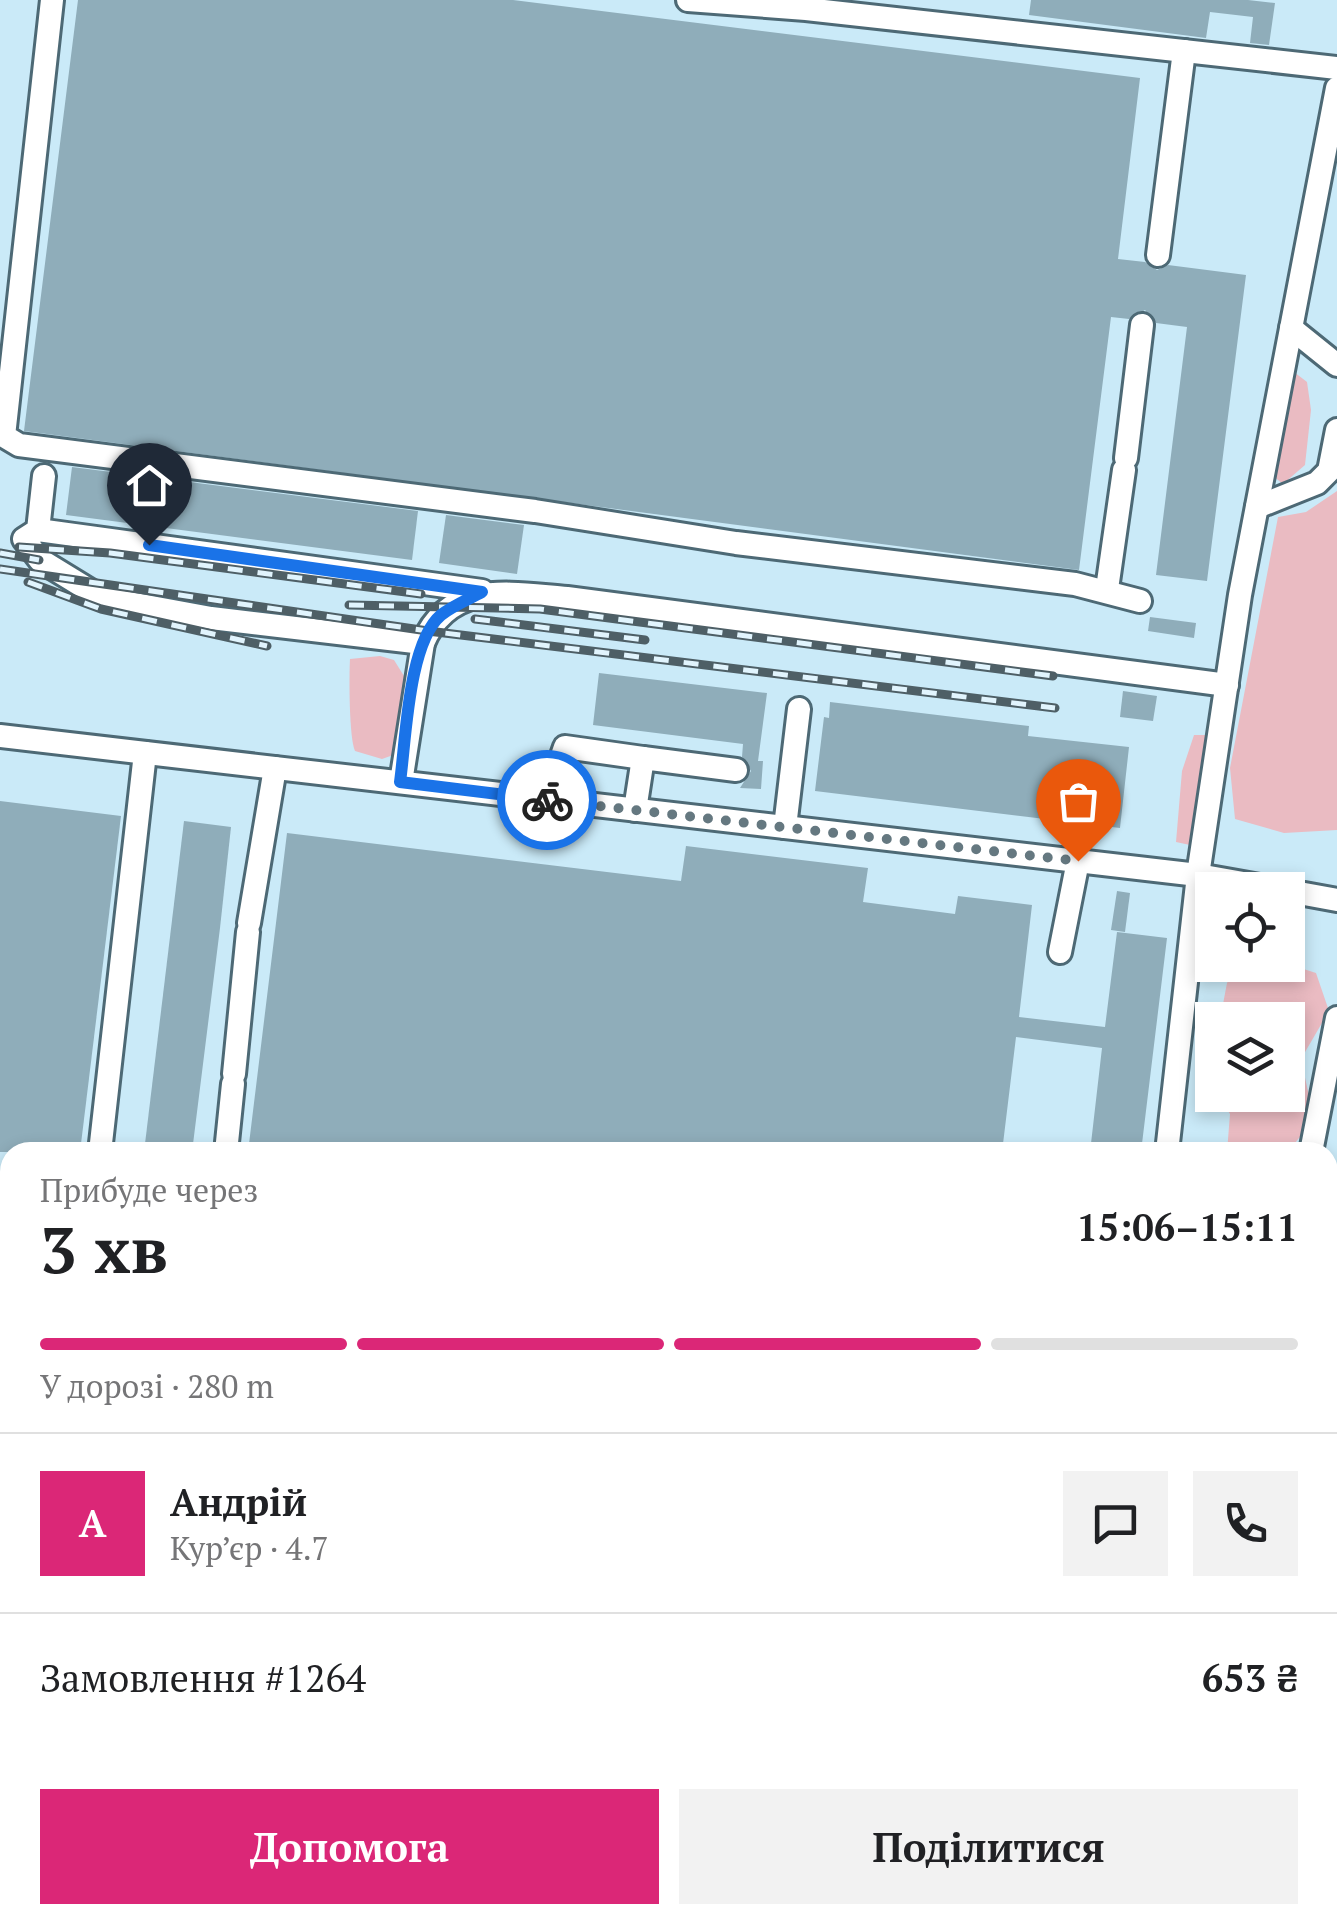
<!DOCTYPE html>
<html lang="uk">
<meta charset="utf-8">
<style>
body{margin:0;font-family:"PT Serif",serif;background:#f2f2f2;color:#202124;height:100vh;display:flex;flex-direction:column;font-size:38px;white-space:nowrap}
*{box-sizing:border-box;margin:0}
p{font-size:32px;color:#757577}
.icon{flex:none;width:55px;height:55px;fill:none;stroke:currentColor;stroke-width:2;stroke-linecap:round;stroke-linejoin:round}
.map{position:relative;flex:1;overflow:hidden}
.drawer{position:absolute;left:0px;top:1142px;width:1338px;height:782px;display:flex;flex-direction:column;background:#fff;border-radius:30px 30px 0 0;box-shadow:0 5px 15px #0003}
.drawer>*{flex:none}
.buttons{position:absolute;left:1195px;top:872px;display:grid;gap:20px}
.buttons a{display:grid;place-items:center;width:110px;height:110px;border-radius:0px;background:#fff;box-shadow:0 5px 15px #0003;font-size:50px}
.pin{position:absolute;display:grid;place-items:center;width:85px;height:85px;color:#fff;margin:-102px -42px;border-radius:50% 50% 50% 0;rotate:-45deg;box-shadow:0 0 10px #0007}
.pin .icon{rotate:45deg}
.courier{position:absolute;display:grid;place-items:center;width:100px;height:100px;margin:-50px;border:8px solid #1a73e8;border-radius:50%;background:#fff;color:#222;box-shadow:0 2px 12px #0007}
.head em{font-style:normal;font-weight:700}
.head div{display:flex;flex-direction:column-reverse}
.head{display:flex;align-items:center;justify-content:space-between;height:170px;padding:0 40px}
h1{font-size:65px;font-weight:700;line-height:75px}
.bar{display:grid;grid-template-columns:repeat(4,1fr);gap:15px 10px;align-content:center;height:120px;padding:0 40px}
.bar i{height:12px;border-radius:8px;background:#e0e0e0}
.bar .current{background:#db2777}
.bar p{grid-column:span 4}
.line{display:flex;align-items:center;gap:25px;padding:0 40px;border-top:2px solid #e0e0e0}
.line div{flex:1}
.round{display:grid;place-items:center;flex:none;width:105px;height:105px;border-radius:0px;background:#f2f2f2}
.primary-button{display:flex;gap:20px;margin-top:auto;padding:20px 40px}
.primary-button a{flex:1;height:115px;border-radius:0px;background:#db2777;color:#fff;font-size:40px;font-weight:700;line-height:115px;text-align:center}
.primary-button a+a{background:#f2f2f2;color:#202124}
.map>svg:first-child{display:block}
.green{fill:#eabbc2}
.building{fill:#8fadba}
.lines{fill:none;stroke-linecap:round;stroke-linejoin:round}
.minor-casing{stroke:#4d6975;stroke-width:28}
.major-casing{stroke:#a25c6f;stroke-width:32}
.minor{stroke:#fff;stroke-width:22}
.major{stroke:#eda8b8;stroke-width:28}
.rail-casing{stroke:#4e5f66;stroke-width:9}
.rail{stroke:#e1f4fd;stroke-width:5;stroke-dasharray:15;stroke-linecap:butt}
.done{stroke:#657880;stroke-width:10;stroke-dasharray:0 18}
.route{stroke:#1a73e8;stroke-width:12}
</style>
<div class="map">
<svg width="1337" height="1924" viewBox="0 0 1337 1924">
<rect width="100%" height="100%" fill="#caeaf8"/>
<g class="green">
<polygon points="1294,372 1307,382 1311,410 1305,465 1283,484 1273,476"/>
<polygon points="1337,491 1337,830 1284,833 1235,819 1230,768 1278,517 1306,512"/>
<path d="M 380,656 L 394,660 L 409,684 L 396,754 L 382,759 L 355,751 C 349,738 349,677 350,659 Z"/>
<polygon points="1194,735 1205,735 1209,748 1195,833 1190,845 1176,842 1182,771"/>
<polygon points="1288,964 1316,973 1329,1011 1301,1059 1314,1119 1288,1152 1227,1152 1230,1114 1218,1095 1288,1095 1288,1020 1220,1020 1227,983 1237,966"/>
</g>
<g class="building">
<polygon points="78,0 513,0 1140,78 1118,259 1145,262 1157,270 1168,265 1246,275 1207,581 1156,575 1187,327 1156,323 1145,310 1129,319 1111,317 1079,570 24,431"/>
<polygon points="1031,0 1248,0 1275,3 1269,45 1250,43 1253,17 1210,12 1206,38 1029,15"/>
<polygon points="72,467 418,511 412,560 66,515"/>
<polygon points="446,515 524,525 517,574 439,563"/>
<polygon points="1150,617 1196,623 1194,638 1148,631"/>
<polygon points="599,673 767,693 758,761 763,761 761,789 740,788 751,771 742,757 743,744 593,725"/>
<polygon points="1123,691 1157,696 1153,721 1120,717"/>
<polygon points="830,702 1029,726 1028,736 1129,747 1120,828 815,791 824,717 829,718"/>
<polygon points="0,801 121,816 80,1152 0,1152"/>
<polygon points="184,821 231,827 220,928 192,1152 144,1152"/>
<polygon points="287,833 681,881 686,846 868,868 863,902 955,914 958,896 1032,905 1019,1017 1105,1027 1117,932 1167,938 1141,1152 1090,1152 1102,1048 1016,1037 1002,1152 248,1152"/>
<polygon points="1117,891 1130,893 1125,932 1111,930"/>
</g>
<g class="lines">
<g class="minor-casing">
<g id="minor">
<polyline points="52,0 4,436 19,445 535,511 736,543 1075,584 1140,601"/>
<polyline points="688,0 806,9 1337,68"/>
<polyline points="1158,255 1184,51"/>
<polyline points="1291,328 1337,365"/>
<polyline points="1126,458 1142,325"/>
<path d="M 44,476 L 38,530 L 24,539 L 40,560 L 102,598 L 211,618 L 423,643 C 450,579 513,594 567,598 L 1227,685"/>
<polyline points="1257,507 1317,483 1329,471 1337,430"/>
<polyline points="38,530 482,591"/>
<polyline points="1107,589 1124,470"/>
<polyline points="0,736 1198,875 1282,890"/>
<polyline points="401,782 423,643"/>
<polyline points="547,799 565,747 643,758"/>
<polyline points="635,810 643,758 736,770"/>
<polyline points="785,827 799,709"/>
<polyline points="1288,891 1337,900"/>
<polyline points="249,923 275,768"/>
<polyline points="1060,952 1078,861"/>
<polyline points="234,1074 248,932"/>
<polyline points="100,1152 145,753"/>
<polyline points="226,1152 233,1084"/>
<polyline points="1167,1152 1198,875 1240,595 1337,88"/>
<polyline points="1311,1152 1337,1018"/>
<polyline points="0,1319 10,1320"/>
<polyline points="1328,1697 1337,1668"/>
<polyline points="0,1815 10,1822"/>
<polyline points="0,1904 10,1888"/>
<polyline points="319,1915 322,1924"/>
<polyline points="738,1915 752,1924"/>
<polyline points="1326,1915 1337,1919"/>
<polyline points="253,1924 259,1915"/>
<polyline points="980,1924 982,1915"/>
<polyline points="1268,1924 1271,1915"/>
</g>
</g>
<g class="major-casing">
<g id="major">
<polyline points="1328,1442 1337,1411"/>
<polyline points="1181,1924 1183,1915"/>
</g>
</g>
<use href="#minor" class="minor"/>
<use href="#major" class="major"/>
<g class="rail-casing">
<g id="rail">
<polyline points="19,547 110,553 421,594"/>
<polyline points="0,553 39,560"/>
<polyline points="0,569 428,631 1055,708"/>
<polyline points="28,582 101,609 267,646"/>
<polyline points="349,605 540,609 1053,676"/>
<polyline points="475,619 645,640"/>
<polyline points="0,1327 10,1328"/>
<polyline points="0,1548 10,1550"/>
<polyline points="0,1577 10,1578"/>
<polyline points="1328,1821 1337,1823"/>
<polyline points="1328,1846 1337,1847"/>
<polyline points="310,1924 316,1915"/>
</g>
</g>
<use href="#rail" class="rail"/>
</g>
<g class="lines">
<polyline class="done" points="547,800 1078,861"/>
<path class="route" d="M 149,545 L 482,592 C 469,599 452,606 441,615 C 408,643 406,740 400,782 L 547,800"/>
</g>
</svg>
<div class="buttons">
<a><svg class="icon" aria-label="locate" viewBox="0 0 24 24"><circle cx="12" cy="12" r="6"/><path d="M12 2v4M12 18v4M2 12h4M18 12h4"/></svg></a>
<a><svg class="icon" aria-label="layers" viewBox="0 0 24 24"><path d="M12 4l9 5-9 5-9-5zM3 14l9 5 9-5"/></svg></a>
</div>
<div class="pin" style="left:1078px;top:861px;background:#ea580c"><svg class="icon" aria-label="bag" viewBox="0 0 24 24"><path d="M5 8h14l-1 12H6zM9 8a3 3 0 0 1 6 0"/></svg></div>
<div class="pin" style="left:149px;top:545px;background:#1f2937"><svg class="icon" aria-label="home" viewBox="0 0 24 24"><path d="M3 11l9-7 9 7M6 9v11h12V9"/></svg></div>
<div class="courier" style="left:547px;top:800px"><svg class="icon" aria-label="bike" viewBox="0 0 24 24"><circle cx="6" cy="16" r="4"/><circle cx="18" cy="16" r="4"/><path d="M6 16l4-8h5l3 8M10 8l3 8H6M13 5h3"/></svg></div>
<section class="drawer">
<div class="head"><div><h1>3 хв</h1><p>Прибуде через</p></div><em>15:06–15:11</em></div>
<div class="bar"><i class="current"></i><i class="current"></i><i class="current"></i><i></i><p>У дорозі · 280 m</p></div>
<div class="line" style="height:180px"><b class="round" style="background:#db2777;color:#fff">А</b><div><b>Андрій</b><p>Кур’єр · 4.7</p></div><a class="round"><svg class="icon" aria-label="chat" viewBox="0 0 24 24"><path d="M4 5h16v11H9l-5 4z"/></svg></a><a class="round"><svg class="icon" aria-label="phone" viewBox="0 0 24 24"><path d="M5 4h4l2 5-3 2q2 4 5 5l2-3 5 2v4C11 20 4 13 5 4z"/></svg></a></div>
<div class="line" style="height:130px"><div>Замовлення #1264</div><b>653 ₴</b></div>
<div class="primary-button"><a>Допомога</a><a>Поділитися</a></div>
</section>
</div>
